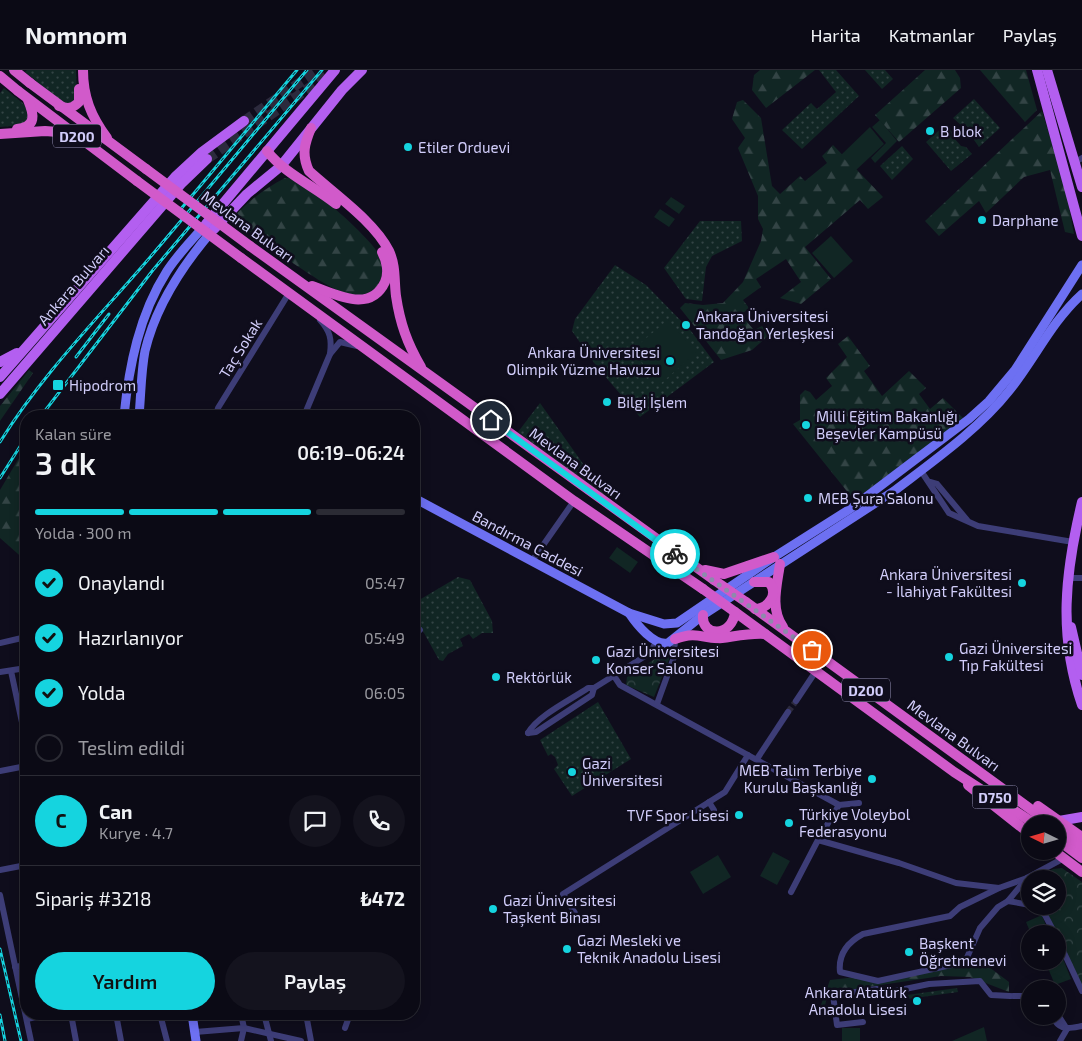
<!DOCTYPE html>
<html lang="tr">
<meta charset="utf-8">
<style>
body{margin:0;font-family:"Exo 2",sans-serif;background:#14131e;color:#f1f3f6;height:100vh;display:flex;flex-direction:column;font-size:19px;white-space:nowrap}
*{box-sizing:border-box;margin:0}
p{font-size:16px;color:#9a9aa0}
.icon{flex:none;width:28px;height:28px;fill:none;stroke:currentColor;stroke-width:2;stroke-linecap:round;stroke-linejoin:round}
.map{position:relative;flex:1;overflow:hidden}
.drawer{position:absolute;left:20px;top:340px;width:400px;height:610px;display:flex;flex-direction:column;background:#0b0a15;border-radius:20px;box-shadow:0 2px 12px #0003,0 0 0 1px #2b2b34}
.drawer>*{flex:none}
.needle{width:32px;rotate:275deg}
.tools{position:absolute;left:1021px;top:745px;display:grid;gap:10px}
.tools a{display:grid;place-items:center;width:45px;height:45px;border-radius:50%;background:#0b0a15;box-shadow:0 2px 12px #0003,0 0 0 1px #2b2b34;font-size:25px}
.pin{position:absolute;display:grid;place-items:center;width:42px;height:42px;color:#fff;margin:-21px;border:2px solid #fff;border-radius:50%;box-shadow:0 1px 5px #0007}
.courier{position:absolute;display:grid;place-items:center;width:50px;height:50px;margin:-25px;border:4px solid #15d4df;border-radius:50%;background:#fff;color:#222;box-shadow:0 1px 6px #0007}
.headline em{font-style:normal;font-weight:600}
.headline div{display:flex;flex-direction:column-reverse}
.headline{display:flex;align-items:center;justify-content:space-between;height:85px;padding:0 15px}
h1{font-size:32px;font-weight:600;line-height:38px}
.bar{display:grid;grid-template-columns:repeat(4,1fr);gap:8px 5px;align-content:center;height:60px;padding:0 15px}
.bar i{height:6px;border-radius:4px;background:#2b2b34}
.bar .current{background:#15d4df}
.bar p{grid-column:span 4}
.line{display:flex;align-items:center;gap:12px;padding:0 15px;border-top:1px solid #2b2b34}
.line div{flex:1}
.round{display:grid;place-items:center;flex:none;width:52px;height:52px;border-radius:26px;background:#14131e}
ol{padding:0 15px;list-style:none}
li{display:flex;align-items:center;gap:15px;height:55px}
li p{margin-inline-start:auto}
li .icon{padding:5px;border-radius:50%;background:#15d4df;color:#111;stroke-width:4}
li:last-child{color:#9a9aa0}
li i{width:28px;height:28px;border:2px solid #2b2b34;border-radius:50%}
.action{display:flex;gap:10px;margin-top:auto;padding:10px 15px}
.action a{flex:1;height:58px;border-radius:30px;background:#15d4df;color:#111;font-size:20px;font-weight:600;line-height:58px;text-align:center}
.action a+a{background:#14131e;color:#f1f3f6}
header{display:flex;align-items:center;gap:30px;box-sizing:border-box;height:70px;padding:0 25px;background:#0b0a15;border-bottom:1px solid #2b2b34}
header strong{font-size:24px}
nav{display:flex;gap:28px;margin-inline-start:auto;font-size:18px}
.map>svg:first-child{display:block}
.grass{fill:url(#grass-dots)}
.forest{fill:url(#forest-firs)}
.park{fill:url(#park-crowns)}
.pitch{fill:#112624}
.lines{fill:none;stroke-linecap:round;stroke-linejoin:round}
.minor-tunnel{stroke:#2c2a3d;stroke-width:6;stroke-dasharray:6 3;stroke-linecap:butt}
.primary-tunnel{stroke:#2c2a3d;stroke-width:10;stroke-dasharray:10 5;stroke-linecap:butt}
.minor{stroke:#3d3d77;stroke-width:6}
.secondary{stroke:#6d70f2;stroke-width:9}
.primary{stroke:#b35ff0;stroke-width:10}
.trunk{stroke:#d15aca;stroke-width:10}
.rail-casing{stroke:#15d4df;stroke-width:3}
.rail{stroke:#0f0d1c;stroke-width:1;stroke-dasharray:4;stroke-linecap:butt}
.trunk-bridge{stroke:#d15aca;stroke-width:10}
.done{stroke:#8d8aac;stroke-width:5;stroke-dasharray:0 9}
.route{stroke:#15d4df;stroke-width:6}
.poi-dot{fill:#15d4df;stroke:#0f0d1c;stroke-width:2}
.labels{text-anchor:middle;dominant-baseline:central;stroke-width:5;stroke-linejoin:round;paint-order:stroke}
.shield{fill:#0f0d1c;stroke:#9793b7;stroke-width:1}
.shield-label{font-size:14px;font-weight:bold;fill:#d1cdfa}
.poi-label{font-size:15px;fill:#d1cdfa;stroke:#0f0d1c;text-anchor:start}
.street-label{font-size:15px;fill:#d1cdfa;stroke:#0f0d1c}
</style>
<header>
<strong>Nomnom</strong>
<nav><a>Harita</a><a>Katmanlar</a><a>Paylaş</a></nav>
</header>
<div class="map">
<svg width="1082" height="971" viewBox="0 0 1082 971">
<defs>
<pattern id="grass-dots" width="8" height="8" patternUnits="userSpaceOnUse" patternTransform="scale(1.25)"><rect width="8" height="8" fill="#112624"/><path d="M2 2h.1M6 6h.1" fill="none" stroke="#334445" stroke-width="1.8" stroke-linecap="round"/></pattern>
<pattern id="forest-firs" width="22" height="20" patternUnits="userSpaceOnUse" patternTransform="scale(1.25)"><rect width="22" height="20" fill="#112624"/><path d="M5 1l3.5 6h-7zM16 11l3.5 6h-7z" fill="#334445"/></pattern>
<pattern id="park-crowns" width="20" height="18" patternUnits="userSpaceOnUse" patternTransform="scale(1.25)"><rect width="20" height="18" fill="#112624"/><path d="M2 6a3 3 0 1 1 6 0M12 15a3 3 0 1 1 6 0" fill="none" stroke="#334445"/></pattern>
</defs>
<rect width="100%" height="100%" fill="#0f0d1c"/>
<g class="grass">
<polygon points="27,0 76,0 77,25 71,35 62,32 25,2"/>
<polygon points="819,0 836,0 859,26 802,79 782,60 811,33 817,39 836,22"/>
<polygon points="865,0 885,0 893,9 882,19"/>
<polygon points="4,18 25,35 30,46 23,55 0,57 0,23"/>
<polygon points="974,29 1000,58 979,77 974,70 975,65 967,56 962,56 953,48"/>
<polygon points="945,55 954,63 954,68 961,76 966,77 972,84 951,101 926,72"/>
<polygon points="902,76 913,89 892,110 880,96"/>
<polygon points="700,151 741,151 742,171 712,186 706,197 702,231 686,229 664,198"/>
<polygon points="615,195 646,215 691,261 714,292 640,347 597,297 572,261 575,249"/>
<polygon points="540,333 608,429 518,362"/>
<polygon points="458,507 470,510 492,551 493,563 482,563 473,569 469,564 460,569 463,576 448,584 443,591 439,590 414,545 414,533"/>
<polygon points="598,632 631,689 572,726 554,699 558,695 555,687 551,684 548,686 540,670"/>
<polygon points="957,918 958,922 900,930 900,926"/>
</g>
<g class="forest">
<polygon points="760,0 815,0 766,38 752,20 754,5"/>
<polygon points="925,0 955,0 960,8 961,18 899,72 875,45"/>
<polygon points="980,0 1026,0 1037,40 1025,52"/>
<polygon points="743,30 761,48 772,116 780,124 800,106 805,111 827,93 822,86 833,75 883,127 868,139 860,130 805,177 831,209 801,234 780,228 801,212 786,189 756,209 761,217 743,230 749,238 741,245 754,260 762,256 769,265 752,280 721,290 680,238 685,233 703,235 723,233 743,212 761,171 763,159 758,149 758,126 738,78 745,68 732,49 737,32"/>
<polygon points="1042,41 1065,116 1074,164 1065,162 1050,100 1024,107 986,143 979,131 939,166 925,151"/>
<path d="M 285,108 C 288,108 293,108 296,110 C 311,115 371,169 378,183 C 383,193 385,206 378,215 C 372,222 364,226 355,226 C 331,225 255,165 232,149 C 248,131 264,119 285,108 Z"/>
<polygon points="848,266 870,296 864,301 882,326 909,301 926,318 919,324 930,339 943,328 964,349 854,430 793,354 800,350 800,325 805,320 810,322 816,330 832,316 826,308 847,287 838,274"/>
<polygon points="29,300 33,303 0,351 0,336"/>
<polygon points="26,376 26,491 0,468 0,420"/>
<polygon points="981,891 1009,912 1009,922 970,907 941,906 828,923 823,944 818,943 830,910 856,907 878,913"/>
</g>
<g class="park">
<polygon points="664,583 670,587 654,627 626,615 627,607"/>
<polygon points="1062,798 1082,812 1082,917 1048,846 1040,836 1058,836 1058,809 1034,809 1053,799"/>
</g>
<g class="pitch">
<polygon points="880,50 897,71 875,93 871,88 886,73 872,57"/>
<polygon points="870,57 884,74 855,101 841,85"/>
<polygon points="671,127 685,136 679,144 665,134"/>
<polygon points="660,139 675,149 669,157 654,147"/>
<polygon points="831,166 853,191 834,208 812,183"/>
<polygon points="668,250 696,283 660,314 632,280"/>
<polygon points="617,477 638,492 630,503 609,488"/>
<polygon points="773,782 790,791 777,815 760,806"/>
<polygon points="718,785 731,807 703,824 690,802"/>
<polygon points="1042,845 1049,864 1031,864 1026,852"/>
<polygon points="1058,876 1071,909 1055,915 1045,891 1058,891"/>
<polygon points="984,957 987,971 952,971"/>
<rect x="842" y="958" width="18" height="13"/>
</g>
<g class="lines">
<polyline class="minor-tunnel" points="788,642 796,631"/>
<g class="primary-tunnel">
<polyline points="244,51 318,0"/>
<polyline points="207,89 329,4"/>
</g>
<g class="minor">
<polyline points="1075,92 1082,88"/>
<path d="M 320,250 C 330,261 332,269 330,284"/>
<polyline points="216,346 218,338 289,223"/>
<polyline points="304,346 330,284 340,272 357,276"/>
<polyline points="921,401 949,443 978,456 1073,472"/>
<polyline points="930,412 937,414 967,450"/>
<polyline points="532,491 574,431"/>
<polyline points="1072,508 1082,508"/>
<polyline points="414,564 420,560"/>
<polyline points="0,573 26,567"/>
<polyline points="11,601 26,671"/>
<polyline points="0,602 26,598"/>
<polyline points="614,606 620,615 839,735 859,733"/>
<polyline points="796,631 816,601"/>
<polyline points="657,634 674,587 675,569"/>
<path d="M 528,663 C 537,646 572,629 588,618 L 594,618 L 650,583 L 656,572"/>
<polyline points="528,663 536,662 592,625 594,618"/>
<polyline points="757,689 788,642"/>
<polyline points="0,701 26,696"/>
<polyline points="709,732 714,740"/>
<polyline points="818,770 899,793 956,813 999,818 1027,808 1064,788"/>
<polyline points="0,800 26,795"/>
<path d="M 999,818 L 960,837 L 950,846 L 863,864 C 848,872 838,884 840,902 L 878,911 L 965,892 L 980,858 L 998,837 L 1008,831 L 1027,808"/>
<polyline points="791,822 818,770 839,735"/>
<polyline points="0,825 31,971"/>
<polyline points="1008,831 1030,835"/>
<polyline points="1035,836 1045,845 1055,864"/>
<polyline points="575,843 563,824 725,722 748,685"/>
<polyline points="1058,870 1082,921"/>
<polyline points="15,897 26,895"/>
<polyline points="1013,926 1030,926"/>
<polyline points="71,944 76,971"/>
<polyline points="116,944 121,971"/>
<polyline points="160,944 167,971"/>
<polyline points="241,944 244,958 241,971"/>
<polyline points="264,944 271,971"/>
<polyline points="306,944 311,971"/>
<polyline points="1060,948 1067,959"/>
<polyline points="27,949 49,944"/>
<path d="M 1055,951 C 1062,961 1071,958 1082,956"/>
<polyline points="863,952 837,955 833,925 877,919 881,924 929,914 980,911 991,925 1010,926"/>
<polyline points="345,958 350,944"/>
<polyline points="195,962 244,958 301,971"/>
<polyline points="1060,971 1067,959"/>
</g>
<g class="secondary">
<path d="M 124,346 C 129,296 139,245 167,201 C 178,184 193,169 206,154"/>
<path d="M 139,346 C 141,325 141,302 145,281 C 156,235 182,196 212,161"/>
<polyline points="414,428 629,543 664,554 677,553 774,487 850,439 969,349 989,331 1015,300 1082,195"/>
<path d="M 629,543 C 637,555 654,576 668,573 L 703,545 L 894,421 C 932,392 979,359 1009,321 C 1035,289 1051,252 1082,224"/>
<polyline points="192,944 196,971"/>
</g>
<g class="primary">
<polyline points="1037,0 1082,166"/>
<polyline points="1047,0 1082,117"/>
<polyline points="206,154 335,0"/>
<polyline points="214,159 247,124 281,96 342,20 362,0"/>
<polyline points="0,292 17,283"/>
<polyline points="0,307 175,107 202,82 244,51"/>
<polyline points="0,324 181,114 207,89"/>
<path d="M 1082,432 C 1065,503 1058,565 1082,635"/>
<polyline points="1071,557 1082,605"/>
<polyline points="1059,751 1082,747"/>
</g>
<g class="trunk">
<path d="M 83,0 C 83,27 91,46 107,68"/>
<polyline points="30,13 146,99"/>
<polyline points="18,21 137,111"/>
<path d="M 59,36 C 68,39 72,39 79,32 L 79,19"/>
<path d="M 311,58 C 305,73 301,84 309,101 C 333,123 375,152 389,181 C 396,196 394,210 396,226 C 400,253 407,273 421,297"/>
<path d="M 17,59 C 37,57 34,44 28,30"/>
<polyline points="0,64 45,61 71,63"/>
<path d="M 267,81 C 285,104 314,116 336,134"/>
<polyline points="250,176 714,510"/>
<polyline points="241,188 574,431 703,519"/>
<path d="M 312,216 C 336,224 370,244 385,212 C 389,203 387,191 382,182"/>
<path d="M 780,494 C 777,515 770,539 783,557"/>
<polyline points="705,500 724,504 774,487"/>
<path d="M 754,512 L 769,512 C 779,524 769,538 755,539"/>
<polyline points="746,532 1051,754"/>
<path d="M 703,545 C 701,567 732,568 735,542 L 954,702 L 1035,754"/>
<path d="M 675,569 C 699,560 703,570 722,568 C 737,566 750,563 765,564"/>
<polyline points="968,715 1030,764"/>
<polyline points="1038,736 1082,767"/>
<polyline points="1058,759 1082,778"/>
<polyline points="1058,770 1082,788"/>
<polyline points="1054,781 1082,802"/>
</g>
<g class="rail-casing">
<g id="rail">
<polyline points="180,140 297,0"/>
<polyline points="76,287 109,244"/>
<polyline points="41,346 153,200 322,0"/>
<path d="M 0,372 C 41,306 95,251 146,192 C 200,129 253,64 307,0"/>
<polyline points="0,408 26,367"/>
<polyline points="0,879 21,971"/>
<polyline points="0,945 5,971"/>
</g>
</g>
<use href="#rail" class="rail"/>
<g class="trunk-bridge">
<polyline points="14,0 30,13"/>
<polyline points="0,6 18,21"/>
<polyline points="146,99 250,176"/>
<polyline points="137,111 241,188"/>
<polyline points="714,510 746,532"/>
<polyline points="703,519 735,542"/>
</g>
</g>
<g class="lines">
<polyline class="done" points="675,484 812,580"/>
<polyline class="route" points="491,350 675,484"/>
</g>
<g class="poi-dot">
<circle cx="930" cy="61" r="5"/>
<circle cx="408" cy="77" r="5"/>
<circle cx="982" cy="150" r="5"/>
<circle cx="686" cy="255" r="5"/>
<circle cx="670" cy="291" r="5"/>
<rect x="52" y="309" width="12" height="12" rx="2.5"/>
<circle cx="607" cy="332" r="5"/>
<circle cx="806" cy="355" r="5"/>
<circle cx="808" cy="428" r="5"/>
<circle cx="1022" cy="513" r="5"/>
<circle cx="949" cy="587" r="5"/>
<circle cx="596" cy="590" r="5"/>
<circle cx="496" cy="607" r="5"/>
<circle cx="572" cy="702" r="5"/>
<circle cx="872" cy="709" r="5"/>
<circle cx="739" cy="745" r="5"/>
<circle cx="789" cy="753" r="5"/>
<circle cx="493" cy="839" r="5"/>
<circle cx="567" cy="879" r="5"/>
<circle cx="909" cy="882" r="5"/>
<circle cx="917" cy="931" r="5"/>
</g>
<g class="labels">
<g class="shield">
<rect x="53" y="54.5" width="48" height="23" rx="4"/>
<rect x="842" y="608.5" width="48" height="23" rx="4"/>
<rect x="972.5" y="715.5" width="45" height="23" rx="4"/>
</g>
<g class="shield-label">
<text x="77" y="66">D200</text>
<text x="866" y="620">D200</text>
<text x="995" y="727">D750</text>
</g>
<g class="poi-label">
<text x="940" y="61">B blok</text>
<text x="418" y="77">Etiler Orduevi</text>
<text x="992" y="150">Darphane</text>
<text x="696" y="246">Ankara Üniversitesi<tspan x="696" dy="17">Tandoğan Yerleşkesi</tspan></text>
<text x="660" y="282" text-anchor="end">Ankara Üniversitesi<tspan x="660" dy="17">Olimpik Yüzme Havuzu</tspan></text>
<text x="69" y="315">Hipodrom</text>
<text x="617" y="332">Bilgi İşlem</text>
<text x="816" y="346">Milli Eğitim Bakanlığı<tspan x="816" dy="17">Beşevler Kampüsü</tspan></text>
<text x="818" y="428">MEB Şura Salonu</text>
<text x="1012" y="504" text-anchor="end">Ankara Üniversitesi<tspan x="1012" dy="17">- İlahiyat Fakültesi</tspan></text>
<text x="959" y="578">Gazi Üniversitesi<tspan x="959" dy="17">Tıp Fakültesi</tspan></text>
<text x="606" y="581">Gazi Üniversitesi<tspan x="606" dy="17">Konser Salonu</tspan></text>
<text x="506" y="607">Rektörlük</text>
<text x="582" y="693">Gazi<tspan x="582" dy="17">Üniversitesi</tspan></text>
<text x="862" y="700" text-anchor="end">MEB Talim Terbiye<tspan x="862" dy="17">Kurulu Başkanlığı</tspan></text>
<text x="799" y="744">Türkiye Voleybol<tspan x="799" dy="17">Federasyonu</tspan></text>
<text x="729" y="745" text-anchor="end">TVF Spor Lisesi</text>
<text x="503" y="830">Gazi Üniversitesi<tspan x="503" dy="17">Taşkent Binası</tspan></text>
<text x="577" y="870">Gazi Mesleki ve<tspan x="577" dy="17">Teknik Anadolu Lisesi</tspan></text>
<text x="919" y="873">Başkent<tspan x="919" dy="17">Öğretmenevi</tspan></text>
<text x="907" y="922" text-anchor="end">Ankara Atatürk<tspan x="907" dy="17">Anadolu Lisesi</tspan></text>
</g>
<g class="street-label">
<text transform="translate(248 156) rotate(36)">Mevlana Bulvarı</text>
<text transform="translate(73 215) rotate(-49)">Ankara Bulvarı</text>
<text transform="translate(240 278) rotate(-58)">Taç Sokak</text>
<text transform="translate(576 393) rotate(36)">Mevlana Bulvarı</text>
<text transform="translate(528 473) rotate(28)">Bandırma Caddesi</text>
<text transform="translate(954 665) rotate(36)">Mevlana Bulvarı</text>
</g>
</g>
</svg>
<div class="tools">
<a><svg class="needle" viewBox="-14 -14 28 28"><path d="M0-13l5 13h-10z" fill="#e53935"/><path d="M0 13l5-13h-10z" fill="#9a9aa0"/></svg></a>
<a><svg class="icon" aria-label="layers" viewBox="0 0 24 24"><path d="M12 4l9 5-9 5-9-5zM3 14l9 5 9-5"/></svg></a>
<a>+</a>
<a>−</a>
</div>
<div class="pin" style="left:812px;top:580px;background:#ea580c"><svg class="icon" aria-label="bag" viewBox="0 0 24 24"><path d="M5 8h14l-1 12H6zM9 8a3 3 0 0 1 6 0"/></svg></div>
<div class="pin" style="left:491px;top:350px;background:#1f2937"><svg class="icon" aria-label="home" viewBox="0 0 24 24"><path d="M3 11l9-7 9 7M6 9v11h12V9"/></svg></div>
<div class="courier" style="left:675px;top:484px"><svg class="icon" aria-label="bike" viewBox="0 0 24 24"><circle cx="6" cy="16" r="4"/><circle cx="18" cy="16" r="4"/><path d="M6 16l4-8h5l3 8M10 8l3 8H6M13 5h3"/></svg></div>
<section class="drawer">
<div class="headline"><div><h1>3 dk</h1><p>Kalan süre</p></div><em>06:19–06:24</em></div>
<div class="bar"><i class="current"></i><i class="current"></i><i class="current"></i><i></i><p>Yolda · 300 m</p></div>
<ol>
<li><svg class="icon" aria-label="check" viewBox="0 0 24 24"><path d="M5 12l5 5 9-10"/></svg>Onaylandı<p>05:47</p></li>
<li><svg class="icon" aria-label="check" viewBox="0 0 24 24"><path d="M5 12l5 5 9-10"/></svg>Hazırlanıyor<p>05:49</p></li>
<li><svg class="icon" aria-label="check" viewBox="0 0 24 24"><path d="M5 12l5 5 9-10"/></svg>Yolda<p>06:05</p></li>
<li><i></i>Teslim edildi</li>
</ol>
<div class="line" style="height:90px"><b class="round" style="background:#15d4df;color:#111">C</b><div><b>Can</b><p>Kurye · 4.7</p></div><a class="round"><svg class="icon" aria-label="chat" viewBox="0 0 24 24"><path d="M4 5h16v11H9l-5 4z"/></svg></a><a class="round"><svg class="icon" aria-label="phone" viewBox="0 0 24 24"><path d="M5 4h4l2 5-3 2q2 4 5 5l2-3 5 2v4C11 20 4 13 5 4z"/></svg></a></div>
<div class="line" style="height:65px"><div>Sipariş #3218</div><b>₺472</b></div>
<div class="action"><a>Yardım</a><a>Paylaş</a></div>
</section>
</div>
